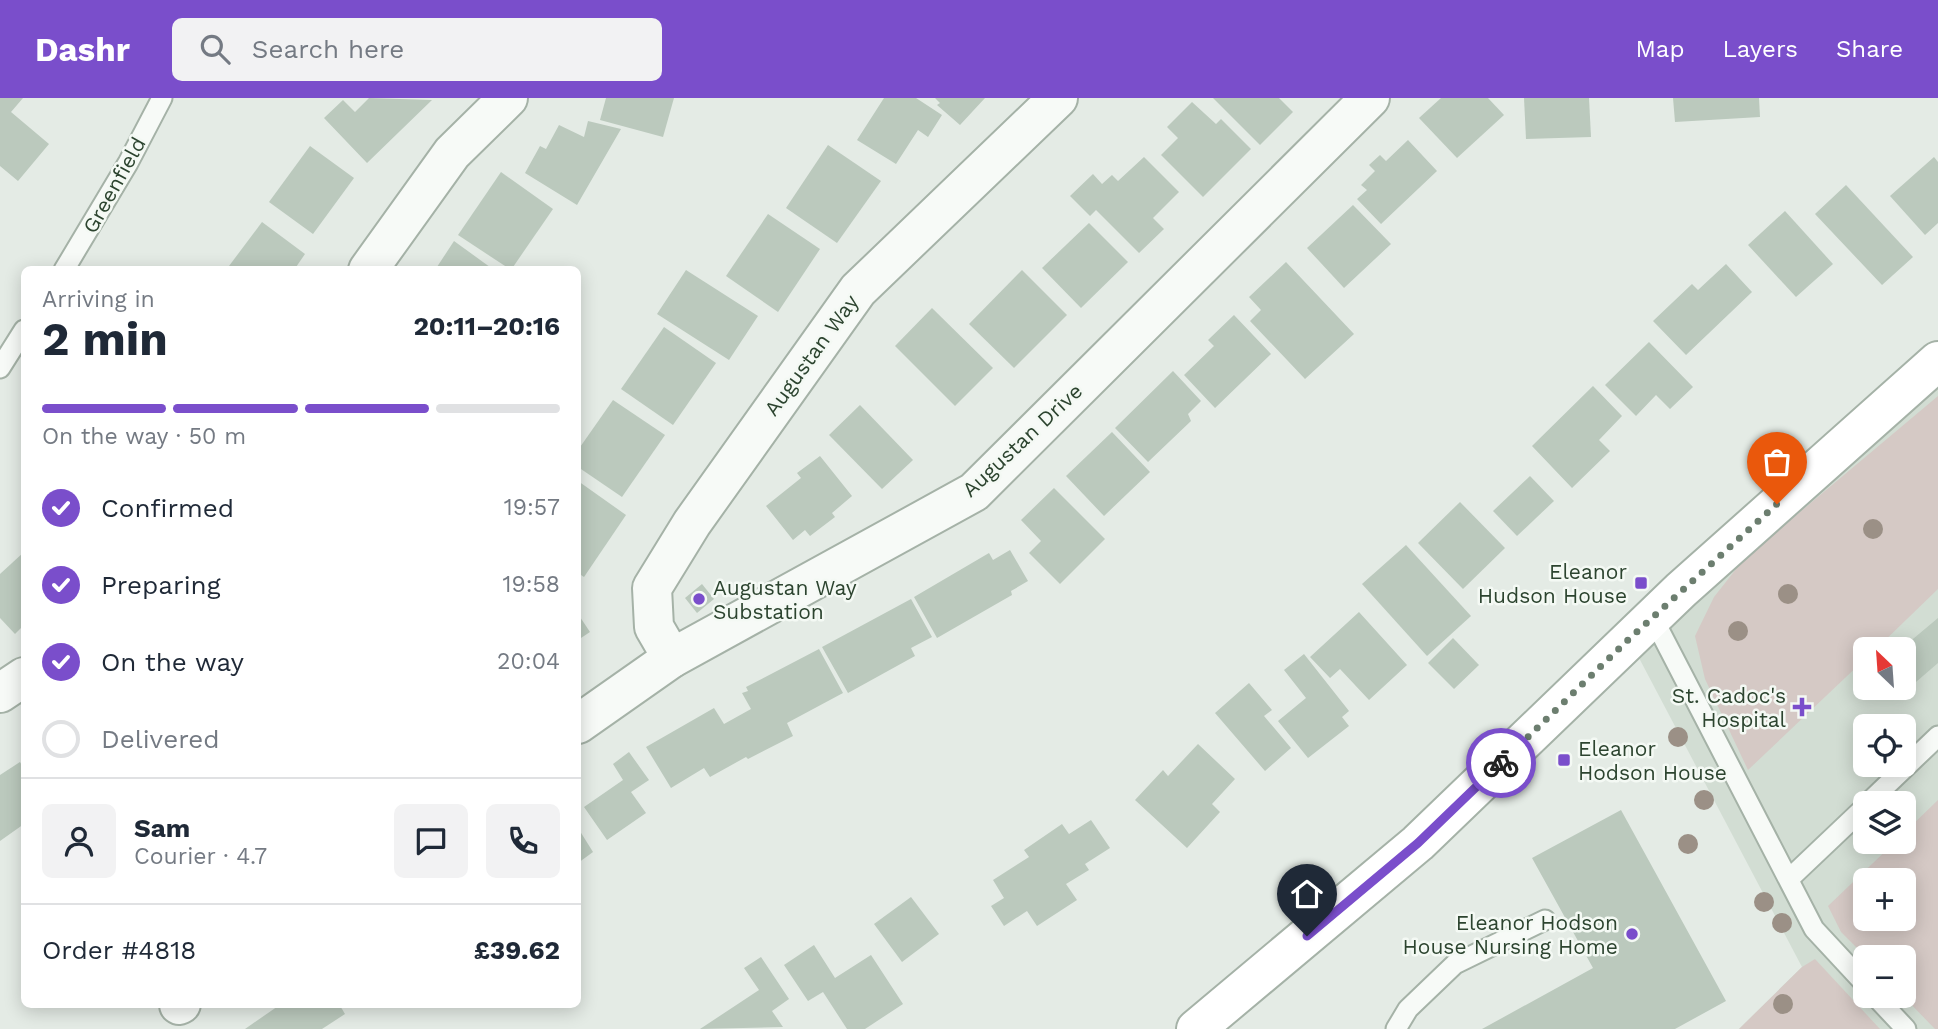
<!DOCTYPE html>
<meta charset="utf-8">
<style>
body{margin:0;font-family:"Work Sans",sans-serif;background:#f2f2f3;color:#1f2937;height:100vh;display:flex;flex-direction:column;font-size:26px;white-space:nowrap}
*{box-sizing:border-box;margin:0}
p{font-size:23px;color:#747a83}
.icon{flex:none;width:38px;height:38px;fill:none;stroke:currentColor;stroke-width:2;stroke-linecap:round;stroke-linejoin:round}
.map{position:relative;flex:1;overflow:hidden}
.side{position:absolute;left:21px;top:168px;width:560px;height:742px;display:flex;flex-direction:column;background:#fff;border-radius:10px;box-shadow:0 4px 18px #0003}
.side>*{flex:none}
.needle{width:46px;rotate:335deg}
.fabs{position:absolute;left:1853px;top:539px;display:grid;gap:14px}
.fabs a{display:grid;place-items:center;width:63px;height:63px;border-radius:10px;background:#fff;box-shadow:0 4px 18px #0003;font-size:35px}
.pin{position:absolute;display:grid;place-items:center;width:60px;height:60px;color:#fff;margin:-72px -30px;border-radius:50% 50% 50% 0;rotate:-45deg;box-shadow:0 0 7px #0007}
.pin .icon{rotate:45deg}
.courier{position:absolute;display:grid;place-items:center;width:70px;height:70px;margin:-35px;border:5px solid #7a4ecb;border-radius:50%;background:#fff;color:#222;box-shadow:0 2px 9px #0007}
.overview em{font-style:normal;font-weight:700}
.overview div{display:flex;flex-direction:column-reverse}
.overview{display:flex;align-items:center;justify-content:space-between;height:119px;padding:0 21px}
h1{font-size:46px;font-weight:700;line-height:52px}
.bar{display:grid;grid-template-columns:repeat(4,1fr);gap:10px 7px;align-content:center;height:84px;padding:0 21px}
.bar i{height:9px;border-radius:5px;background:#e0e1e3}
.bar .current{background:#7a4ecb}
.bar p{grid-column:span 4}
.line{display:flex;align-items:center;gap:18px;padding:0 21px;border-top:2px solid #e0e1e3}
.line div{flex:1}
.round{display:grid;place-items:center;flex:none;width:74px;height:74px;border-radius:10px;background:#f2f2f3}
ol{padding:0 21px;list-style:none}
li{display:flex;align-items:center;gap:21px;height:77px}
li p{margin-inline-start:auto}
li .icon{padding:7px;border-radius:50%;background:#7a4ecb;color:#fff;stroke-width:4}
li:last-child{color:#747a83}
li i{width:38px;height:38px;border:4px solid #e0e1e3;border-radius:50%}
header{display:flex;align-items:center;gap:42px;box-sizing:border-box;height:98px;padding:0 35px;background:#7a4ecb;color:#fff}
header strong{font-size:33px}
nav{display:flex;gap:38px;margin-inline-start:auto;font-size:24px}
.search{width:490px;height:63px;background:#f2f2f3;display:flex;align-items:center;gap:18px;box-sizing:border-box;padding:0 24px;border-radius:10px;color:#747a83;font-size:26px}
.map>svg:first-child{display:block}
.built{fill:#d2ddd3;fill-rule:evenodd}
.green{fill:#d5c9c5;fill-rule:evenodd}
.building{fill:#bbc9bd}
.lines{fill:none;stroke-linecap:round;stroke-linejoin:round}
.lane-casing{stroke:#a5b2a7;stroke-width:23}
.street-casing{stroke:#a5b2a7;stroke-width:42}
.secondary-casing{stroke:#a5b2a7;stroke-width:42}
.lane{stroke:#f7faf7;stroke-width:19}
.street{stroke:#f7faf7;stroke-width:38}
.secondary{stroke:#fff;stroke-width:38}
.tree{fill:#9b9086}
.done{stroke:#6c7e6f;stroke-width:7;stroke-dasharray:0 12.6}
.route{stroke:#7a4ecb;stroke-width:9}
.poi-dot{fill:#7a4ecb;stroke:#f4f9f4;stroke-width:2.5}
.labels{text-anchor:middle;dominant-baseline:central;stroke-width:5;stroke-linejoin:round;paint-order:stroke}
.street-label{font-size:21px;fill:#2c442f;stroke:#f4f9f4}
.poi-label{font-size:21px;fill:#2c442f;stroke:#f4f9f4;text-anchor:end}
</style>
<header>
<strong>Dashr</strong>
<div class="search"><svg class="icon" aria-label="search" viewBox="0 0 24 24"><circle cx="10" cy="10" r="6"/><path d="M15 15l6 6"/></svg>Search here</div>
<nav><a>Map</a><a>Layers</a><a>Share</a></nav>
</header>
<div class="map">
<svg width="1938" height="931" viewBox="0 0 1938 931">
<rect width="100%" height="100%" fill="#e4ebe5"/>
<path class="built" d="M 1938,263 L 1938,931 L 1739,931 L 1802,869 L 1629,541 ZM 1866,551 L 1904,551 L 1904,590 L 1866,590 ZM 1866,628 L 1904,628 L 1904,667 L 1866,667 ZM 1866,705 L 1904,705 L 1904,744 L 1866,744 ZM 1866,782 L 1904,782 L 1904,821 L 1866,821 ZM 1866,859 L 1904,859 L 1904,898 L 1866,898 Z"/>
<g class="green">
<polygon points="1938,298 1938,491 1876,551 1866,551 1865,561 1748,672 1705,581 1695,538 1714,499 1744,461"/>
<path d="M 1938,702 L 1938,931 L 1935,931 L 1903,898 L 1904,859 L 1866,859 L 1841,834 L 1828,808 L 1895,744 L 1904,744 L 1904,735 ZM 1866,782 L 1904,782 L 1904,821 L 1866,821 Z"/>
<polygon points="1815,861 1880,931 1739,931 1802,869"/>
</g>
<g class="building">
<polygon points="0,0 23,0 11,14 49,46 18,83 0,68"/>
<polygon points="369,0 432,2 367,65 324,20 343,2 355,14"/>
<polygon points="606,0 674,0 663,39 600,22"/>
<polygon points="884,0 916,0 942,17 928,39 918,32 896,66 857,42"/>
<polygon points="935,0 985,0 960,27 937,7 940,5"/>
<polygon points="1213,0 1279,0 1293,14 1260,47"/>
<polygon points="1441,0 1488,0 1504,17 1457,60 1419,20"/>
<polygon points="1524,0 1589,0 1591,39 1526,41"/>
<polygon points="1673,0 1759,0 1760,19 1675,24"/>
<polygon points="1192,4 1216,26 1221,21 1251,51 1203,99 1161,57 1178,40 1167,29"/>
<polygon points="588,23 621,31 577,107 525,75 540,48 546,51 559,27 584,39"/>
<polygon points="1408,42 1437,73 1381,126 1357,101 1367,92 1361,87 1375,73 1369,67 1380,57 1386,63"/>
<polygon points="828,47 881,83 837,145 786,110"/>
<polygon points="310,48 354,80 313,136 269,104"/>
<polygon points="1144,59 1179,94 1153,120 1164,131 1139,155 1096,112 1090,118 1070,98 1093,76 1102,86 1112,77 1118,83"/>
<polygon points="1934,59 1938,64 1938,125 1925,137 1890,98"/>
<polygon points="501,74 553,111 511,172 458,137"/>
<polygon points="1846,87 1913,159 1882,187 1815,116"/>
<polygon points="1353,107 1391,146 1344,190 1307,150"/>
<polygon points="1785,113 1833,166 1796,199 1748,147"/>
<polygon points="768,116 820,151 778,214 726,178"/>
<polygon points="262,124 305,156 294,172 226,172"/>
<polygon points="1089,125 1128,164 1081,210 1042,170"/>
<polygon points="454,143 494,172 435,172"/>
<polygon points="1286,164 1354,236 1305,281 1250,223 1261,212 1249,199"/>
<polygon points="1726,166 1752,194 1686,257 1653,223 1692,186 1698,192"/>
<polygon points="686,172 758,218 729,262 657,216"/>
<polygon points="1022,172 1067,217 1014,270 969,226"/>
<polygon points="932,210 993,270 955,308 895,248"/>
<polygon points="1234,217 1271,256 1215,310 1184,277 1214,248 1208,242"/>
<polygon points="664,229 716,265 673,327 621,291"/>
<polygon points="1649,244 1693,289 1670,311 1656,297 1636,318 1605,287"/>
<polygon points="1173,273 1201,303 1188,316 1191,323 1148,364 1115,330"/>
<polygon points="1593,288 1622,318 1599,342 1610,353 1572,390 1532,348"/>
<polygon points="613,302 665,337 622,399 578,369 578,352"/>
<polygon points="860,307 913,362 882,391 829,337"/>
<polygon points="1112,334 1150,374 1104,418 1066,378"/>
<polygon points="820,358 852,398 832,415 835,419 810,438 805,432 793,442 766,408 801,380 797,375"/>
<polygon points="1530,378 1554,403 1517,438 1493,413"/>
<polygon points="578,383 626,417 584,479 578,475"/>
<polygon points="1054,390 1105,441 1060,486 1029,455 1041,443 1021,422"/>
<polygon points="1460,404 1505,450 1463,491 1418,445"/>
<polygon points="1406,447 1471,518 1427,558 1362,486"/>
<polygon points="1010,452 1028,483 1011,493 1012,497 937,540 914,499 989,455 993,462"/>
<polygon points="24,454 24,527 15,536 0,520 0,476"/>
<polygon points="702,486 714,501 697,515 685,500"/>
<polygon points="911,501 932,539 911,550 915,558 848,595 822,549"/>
<polygon points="1359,514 1407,567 1369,602 1340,571 1330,580 1310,559"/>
<polygon points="578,516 590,534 578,542"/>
<polygon points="1938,520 1938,565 1909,590 1904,583 1904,551 1901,551"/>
<polygon points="1453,540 1479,567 1454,591 1428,565"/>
<polygon points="819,551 843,595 787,625 793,638 748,661 746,659 710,679 704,670 671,690 646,649 714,610 724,626 751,611 742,595 748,593 746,589"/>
<polygon points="1304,556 1349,613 1342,619 1349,628 1308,660 1278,623 1306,600 1284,572"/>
<polygon points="1249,585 1272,612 1264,618 1291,650 1265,673 1215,615"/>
<polygon points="1198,646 1235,681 1212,706 1220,714 1187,750 1135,702 1163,672 1168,678"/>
<polygon points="629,654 649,682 631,694 646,715 607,742 584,709 623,682 613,666"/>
<polygon points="20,664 24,671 24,726 0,743 0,677"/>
<polygon points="1621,712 1726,903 1675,931 1482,931 1593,870 1532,760"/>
<polygon points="1091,722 1110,750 1085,766 1089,772 1066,786 1077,802 1037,828 1027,813 1004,828 991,808 1004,800 993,782 1029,759 1024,752 1062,726 1069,736"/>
<polygon points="578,730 593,754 578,765"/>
<polygon points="911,799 939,836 902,864 874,826"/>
<polygon points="814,847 835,880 871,857 903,906 865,931 847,931 823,894 808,903 784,867"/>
<polygon points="761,859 789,901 772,913 783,929 700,931 759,892 744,870"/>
<polygon points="281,906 339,906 345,916 322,931 245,931"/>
</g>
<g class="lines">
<g class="lane-casing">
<g id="lane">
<polyline points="64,172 128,65 162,0"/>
<polyline points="0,270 24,232"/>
<polyline points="1653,520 1814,831 1866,887"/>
<polyline points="1868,705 1938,638"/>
<polyline points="1789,781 1866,708"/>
<polyline points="1875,898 1906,931"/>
<polyline points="1396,931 1408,911 1455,866 1545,822"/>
</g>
</g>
<g class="street-casing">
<g id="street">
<polyline points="368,172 452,55 508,0"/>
<polyline points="672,560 654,529 652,490 692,425 858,192 1058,0"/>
<polyline points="0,595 24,579"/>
<polyline points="578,626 672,560 974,394 1370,0"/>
<polyline points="179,907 181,906"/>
</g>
</g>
<g class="secondary-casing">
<polyline id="secondary" points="1196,931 1418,745 1681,492 1938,263"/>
</g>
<use href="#lane" class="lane"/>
<use href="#street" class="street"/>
<use href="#secondary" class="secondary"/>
</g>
<g class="tree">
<circle cx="1873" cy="431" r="10"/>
<circle cx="1788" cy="496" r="10"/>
<circle cx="1738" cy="533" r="10"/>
<circle cx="1678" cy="639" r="10"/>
<circle cx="1704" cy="702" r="10"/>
<circle cx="1688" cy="746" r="10"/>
<circle cx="1764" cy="804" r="10"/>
<circle cx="1782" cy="825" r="10"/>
<circle cx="1783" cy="906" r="10"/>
</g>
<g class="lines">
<polyline class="done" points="1501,665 1629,541 1777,406"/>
<polyline class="route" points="1307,838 1418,745 1501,665"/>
</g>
<g class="poi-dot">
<rect x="1634" y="478" width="14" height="14" rx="3.5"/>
<circle cx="699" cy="501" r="7"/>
<path d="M1798.5 598.5h7v7h7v7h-7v7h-7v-7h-7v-7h7z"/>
<rect x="1557" y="655" width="14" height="14" rx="3.5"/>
<circle cx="1632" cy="836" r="7"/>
</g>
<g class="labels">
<g class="street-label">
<text transform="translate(114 87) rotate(-61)">Greenfield</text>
<text transform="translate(811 257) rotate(-54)">Augustan Way</text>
<text transform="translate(1022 342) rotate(-43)">Augustan Drive</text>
</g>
<g class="poi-label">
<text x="1627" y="473">Eleanor<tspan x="1627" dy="24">Hudson House</tspan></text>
<text x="713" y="489" text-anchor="start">Augustan Way<tspan x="713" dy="24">Substation</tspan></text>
<text x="1786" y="597">St. Cadoc's<tspan x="1786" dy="24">Hospital</tspan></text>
<text x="1578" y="650" text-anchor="start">Eleanor<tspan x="1578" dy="24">Hodson House</tspan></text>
<text x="1618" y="824">Eleanor Hodson<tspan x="1618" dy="24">House Nursing Home</tspan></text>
</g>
</g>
</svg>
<div class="fabs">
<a><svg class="needle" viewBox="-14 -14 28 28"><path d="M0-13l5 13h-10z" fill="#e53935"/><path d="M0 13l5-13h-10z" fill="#747a83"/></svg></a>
<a><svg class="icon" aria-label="locate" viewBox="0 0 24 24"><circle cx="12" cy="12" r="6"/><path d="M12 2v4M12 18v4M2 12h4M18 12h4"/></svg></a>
<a><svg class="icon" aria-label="layers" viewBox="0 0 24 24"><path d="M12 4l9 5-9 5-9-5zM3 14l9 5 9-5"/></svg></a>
<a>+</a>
<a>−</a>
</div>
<div class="pin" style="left:1777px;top:406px;background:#ea580c"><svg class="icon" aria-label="bag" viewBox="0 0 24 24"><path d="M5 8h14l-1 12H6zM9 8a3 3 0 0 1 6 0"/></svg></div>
<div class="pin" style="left:1307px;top:838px;background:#1f2937"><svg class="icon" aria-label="home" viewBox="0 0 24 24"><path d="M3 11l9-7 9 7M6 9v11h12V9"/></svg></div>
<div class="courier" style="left:1501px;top:665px"><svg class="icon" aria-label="bike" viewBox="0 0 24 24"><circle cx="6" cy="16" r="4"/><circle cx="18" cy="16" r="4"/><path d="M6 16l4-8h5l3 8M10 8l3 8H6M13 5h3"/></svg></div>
<section class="side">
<div class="overview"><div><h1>2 min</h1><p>Arriving in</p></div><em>20:11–20:16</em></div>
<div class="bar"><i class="current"></i><i class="current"></i><i class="current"></i><i></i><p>On the way · 50 m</p></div>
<ol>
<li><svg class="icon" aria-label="check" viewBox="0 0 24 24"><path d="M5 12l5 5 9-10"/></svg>Confirmed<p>19:57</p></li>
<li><svg class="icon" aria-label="check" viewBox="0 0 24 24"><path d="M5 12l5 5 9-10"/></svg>Preparing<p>19:58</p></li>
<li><svg class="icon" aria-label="check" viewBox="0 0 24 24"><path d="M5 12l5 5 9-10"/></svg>On the way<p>20:04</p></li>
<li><i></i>Delivered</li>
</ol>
<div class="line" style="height:126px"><a class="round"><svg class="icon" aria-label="person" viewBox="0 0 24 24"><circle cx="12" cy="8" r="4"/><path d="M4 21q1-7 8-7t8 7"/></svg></a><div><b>Sam</b><p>Courier · 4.7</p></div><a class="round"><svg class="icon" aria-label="chat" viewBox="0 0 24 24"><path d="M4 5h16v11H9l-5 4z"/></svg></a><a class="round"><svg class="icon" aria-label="phone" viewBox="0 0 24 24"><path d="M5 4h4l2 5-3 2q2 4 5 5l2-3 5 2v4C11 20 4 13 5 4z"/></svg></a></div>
<div class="line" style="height:91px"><div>Order #4818</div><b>£39.62</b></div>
</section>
</div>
